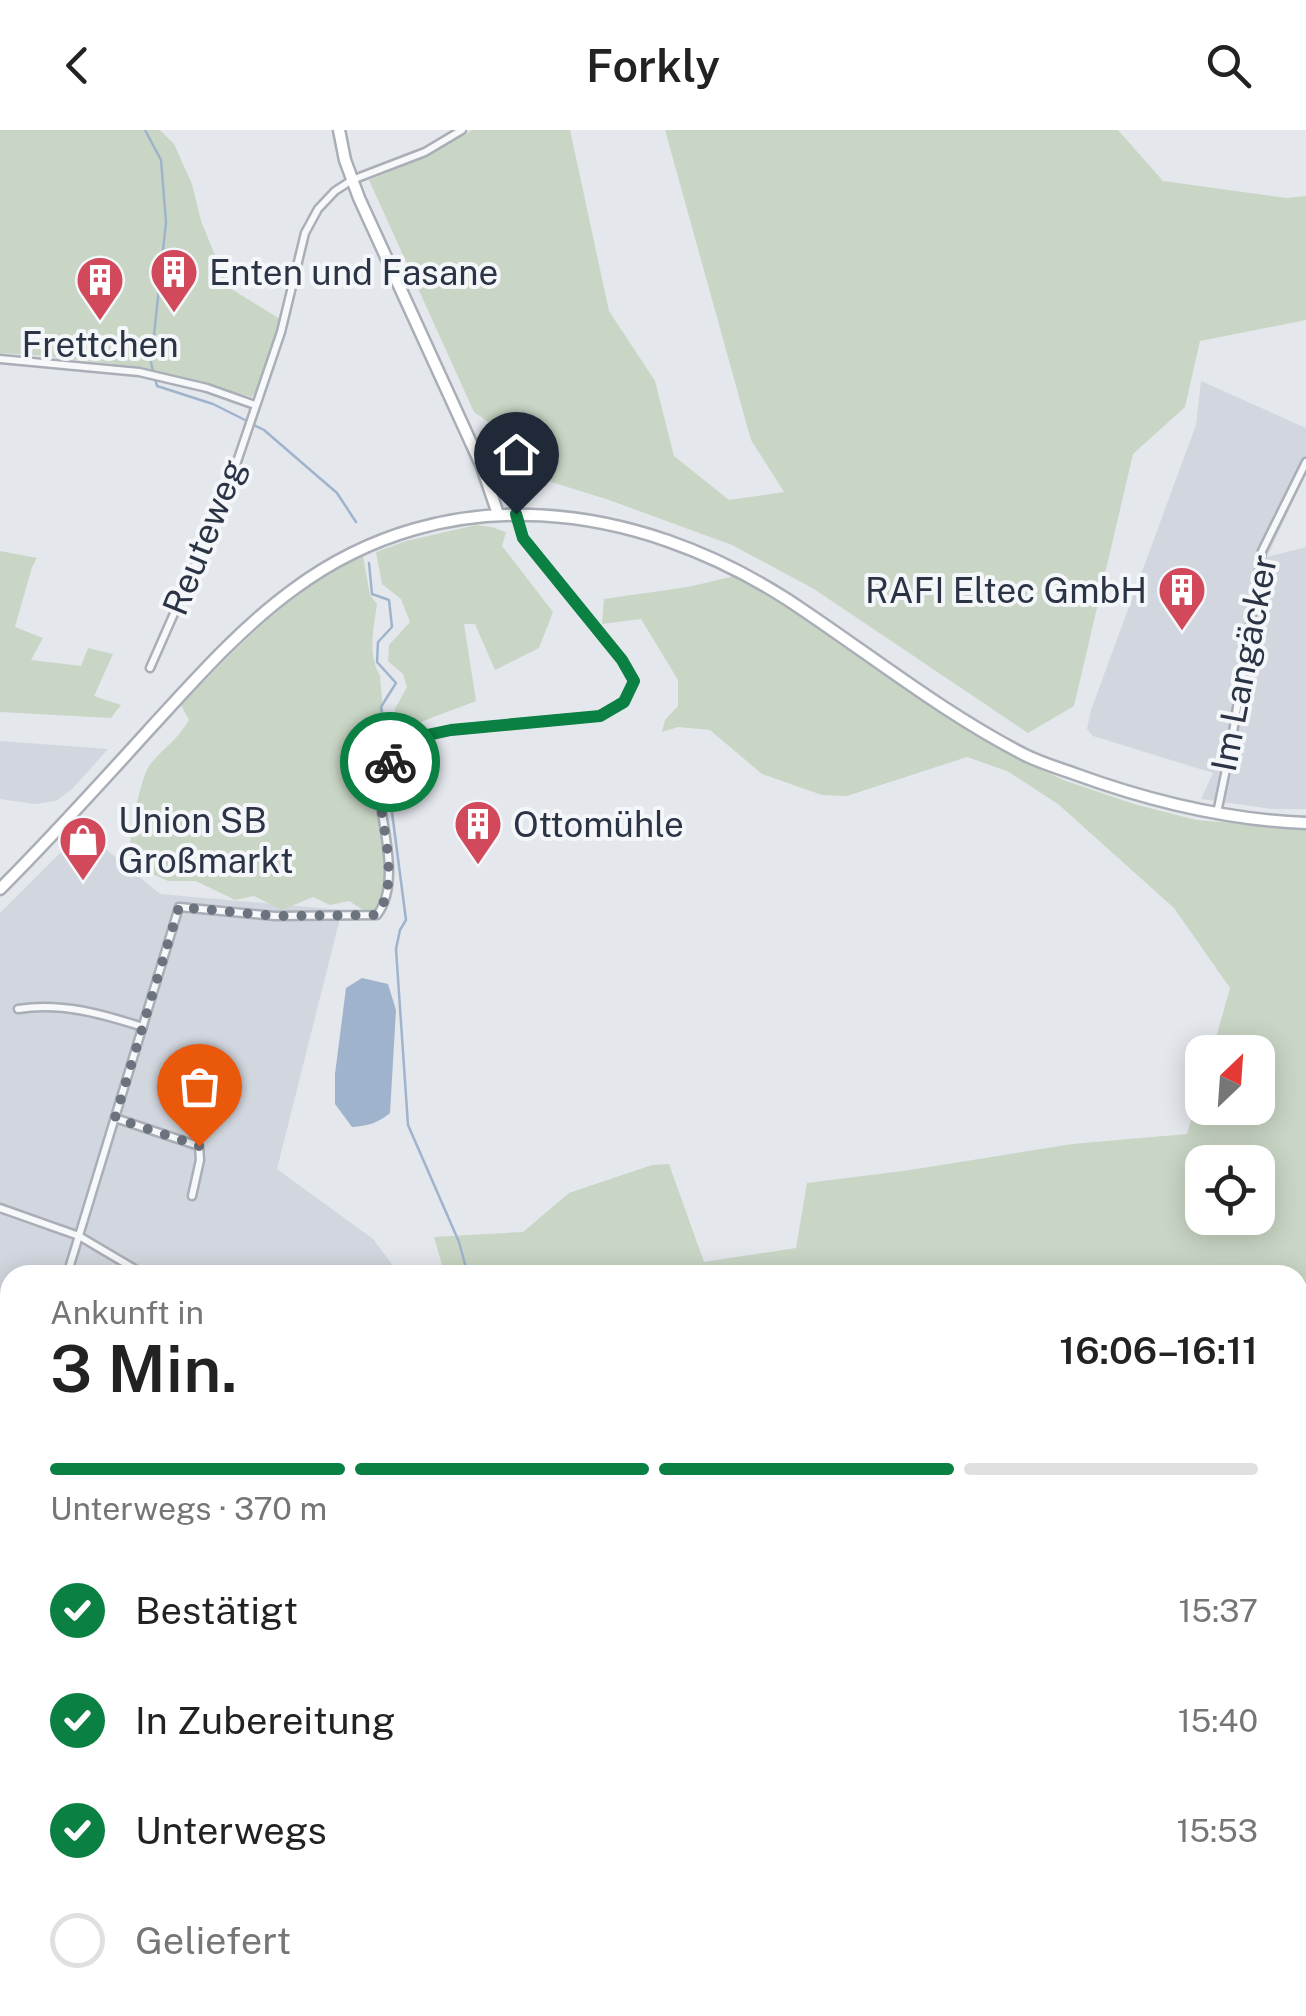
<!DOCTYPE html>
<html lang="de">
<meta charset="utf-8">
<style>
body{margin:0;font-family:"Public Sans",sans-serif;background:#f6f6f6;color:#222;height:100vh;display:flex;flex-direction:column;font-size:38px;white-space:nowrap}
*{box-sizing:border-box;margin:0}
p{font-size:32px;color:#767676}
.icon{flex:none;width:55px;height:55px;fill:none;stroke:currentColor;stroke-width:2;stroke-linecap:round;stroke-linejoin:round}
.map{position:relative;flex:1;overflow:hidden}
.panel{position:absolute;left:0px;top:1135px;width:1308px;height:752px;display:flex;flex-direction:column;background:#fff;border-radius:30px 30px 0 0;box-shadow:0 5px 25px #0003}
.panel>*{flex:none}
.needle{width:65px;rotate:25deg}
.controls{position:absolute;left:1185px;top:905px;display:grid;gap:20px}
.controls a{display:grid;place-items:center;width:90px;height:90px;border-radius:20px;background:#fff;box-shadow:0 5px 25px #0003;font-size:50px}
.pin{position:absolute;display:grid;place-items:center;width:85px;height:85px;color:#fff;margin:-102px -42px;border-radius:50% 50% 50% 0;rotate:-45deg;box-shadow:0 0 10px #0007}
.pin .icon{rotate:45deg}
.courier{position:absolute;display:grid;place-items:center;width:100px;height:100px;margin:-50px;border:8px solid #0b8043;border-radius:50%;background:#fff;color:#222;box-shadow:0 2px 12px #0007}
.summary em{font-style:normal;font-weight:600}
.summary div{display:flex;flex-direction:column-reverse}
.summary{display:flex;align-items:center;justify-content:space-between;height:170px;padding:0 50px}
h1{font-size:65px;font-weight:600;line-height:75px}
.bar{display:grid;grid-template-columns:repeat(4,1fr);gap:15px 10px;align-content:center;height:120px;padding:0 50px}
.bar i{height:12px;border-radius:8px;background:#e0e0e0}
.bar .on{background:#0b8043}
.bar p{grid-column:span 4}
ol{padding:0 50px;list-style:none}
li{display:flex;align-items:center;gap:30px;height:110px}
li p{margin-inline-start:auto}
li .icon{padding:10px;border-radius:50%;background:#0b8043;color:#fff;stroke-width:4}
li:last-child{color:#767676}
li i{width:55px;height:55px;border:5px solid #e0e0e0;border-radius:50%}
header{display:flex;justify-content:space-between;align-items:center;height:130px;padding:0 50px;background:#fff;font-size:45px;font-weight:600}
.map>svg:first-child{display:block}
.built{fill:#d2d6de}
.green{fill:#c9d6c5;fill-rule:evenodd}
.water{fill:#9fb4cc}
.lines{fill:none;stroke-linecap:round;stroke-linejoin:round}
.stream{stroke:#9fb4cc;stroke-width:2.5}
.street-casing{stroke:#a9aeb7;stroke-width:11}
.secondary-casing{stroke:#a9aeb7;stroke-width:15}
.street{stroke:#f7f8fa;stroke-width:6}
.secondary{stroke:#fff;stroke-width:10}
.done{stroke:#6c737f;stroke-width:10;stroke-dasharray:0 18}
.route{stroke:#0b8043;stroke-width:12}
.labels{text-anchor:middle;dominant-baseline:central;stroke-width:8;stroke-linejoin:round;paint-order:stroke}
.poi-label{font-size:35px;fill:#2b3445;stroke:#f4f6f9;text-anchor:start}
.street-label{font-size:35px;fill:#2b3445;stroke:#f4f6f9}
</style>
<header><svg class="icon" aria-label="back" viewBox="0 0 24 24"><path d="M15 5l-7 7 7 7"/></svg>Forkly<svg class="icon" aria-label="search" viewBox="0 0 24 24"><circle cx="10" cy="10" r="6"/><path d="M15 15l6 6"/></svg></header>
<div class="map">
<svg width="1306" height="1886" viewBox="0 0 1306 1886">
<rect width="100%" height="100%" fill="#e4e7ec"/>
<g class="built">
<polygon points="1201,251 1306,298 1306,344 1267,427 1306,417 1306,679 1272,679 1201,669 1213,643 1093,606 1087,599 1091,580 1196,295"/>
<polygon points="0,611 108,619 73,658 56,671 35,674 0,669"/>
<polygon points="83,700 160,764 342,780 277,1039 373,1109 400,1145 10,1145 10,1746 0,1741 0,783"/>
<polygon points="443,1878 684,1878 723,1881 725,1886 443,1886"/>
</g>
<g class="green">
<polygon points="0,0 160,0 174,14 192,54 201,91 228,157 280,189 258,257 252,267 141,237 44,226 0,223"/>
<polygon points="472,0 570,0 609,181 655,251 674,326 729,370 784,362 751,310 665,0 1118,0 1163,51 1287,68 1306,66 1306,190 1200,211 1185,277 1133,324 1074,576 1028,603 814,459 732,415 609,370 529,345 503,302 474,282 369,50 428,26"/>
<polygon points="476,395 491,397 506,402 502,416 553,482 539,518 495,540 475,494 464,494 476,571 397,601 395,579 407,557 403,544 388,531 389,515 410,492 401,469 382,454 376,422 406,411"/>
<polygon points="0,421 37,428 32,437 15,497 43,508 31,530 81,536 88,518 113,524 94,566 121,575 111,588 0,582"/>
<path d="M 363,426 L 370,465 L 377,474 C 374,497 367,525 380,545 C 381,562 388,617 384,630 C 381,639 375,642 375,651 C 374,695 399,739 375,781 L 365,781 L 349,771 L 330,775 L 313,767 L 282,780 L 254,766 L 235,770 L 196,751 L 168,751 L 128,733 C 130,710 138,648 152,632 C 166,616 178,609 189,590 L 181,575 C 235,519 291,459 363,426 Z"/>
<path d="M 739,445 L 821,498 L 947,586 L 1016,628 L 1066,651 L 1134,674 L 1196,690 L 1306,699 L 1306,1606 L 1298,1606 L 1298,1145 L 445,1145 L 434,1107 L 523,1102 L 569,1063 L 652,1035 L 669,1034 L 704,1132 L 796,1118 L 807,1053 L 910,1040 L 1072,1014 L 1187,1004 L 1202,954 L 1202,978 L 1258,978 L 1258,922 L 1212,922 L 1230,858 L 1174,778 L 1058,674 L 1007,641 L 967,627 L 847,666 L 822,665 L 762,644 L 710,600 L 678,597 L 662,602 L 665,590 L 678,576 L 678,550 L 641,489 L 602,494 L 604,469 L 688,457 ZM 1202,1032 L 1258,1032 L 1258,1088 L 1202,1088 Z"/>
<polygon points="729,1878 998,1878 1000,1886 733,1886"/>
</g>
<path class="water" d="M 362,848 L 388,854 L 396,880 L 390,983 C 378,993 368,996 352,997 L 335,974 L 335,944 L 346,858 Z"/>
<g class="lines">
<g class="stream">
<polyline points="145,0 161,30 166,92 151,233 157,256 213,274 247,291"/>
<polyline points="254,295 264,300 337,363 356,392"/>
<polyline points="369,433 372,464 389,470 392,497 378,512 377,532 396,553 381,577 388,614 388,625"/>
<polyline points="387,644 406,790 400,800 396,819 408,995 459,1112 468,1145"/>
<polyline points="817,1878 819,1886"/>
</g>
<g class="street-casing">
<g id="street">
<polyline points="0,229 139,242 207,258 255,275"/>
<polyline points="150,538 224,370 281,202 305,103 318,79 335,61 352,50 425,22 462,0"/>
<polyline points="1217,683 1231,615 1262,421 1306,332"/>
<path d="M 18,879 C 62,872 102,884 143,897"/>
<polyline points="115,988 199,1016 200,1030 192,1066"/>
<polyline points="0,1078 79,1106 145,1145"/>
<path d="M 67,1145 L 179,777 L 275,786 L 377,785 C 398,757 386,710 381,677 C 379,667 376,655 379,645 C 382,636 394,629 401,623 C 419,609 429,605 451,600 L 600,586 L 623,572 L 634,551 L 622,530 L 523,408 L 516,386"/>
<polyline points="0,1613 10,1581"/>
<polyline points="0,1745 10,1750"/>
<polyline points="0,1859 10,1850"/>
<polyline points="389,1878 394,1886"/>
</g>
</g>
<g class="secondary-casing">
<g id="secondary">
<polyline points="339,0 345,30 359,68 482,337 498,384"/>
<path d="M 0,759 C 51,708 99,655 147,602 C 193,552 239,499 294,459 C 447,346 636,372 788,470 C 867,522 941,582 1025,625 C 1041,633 1058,638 1075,644 C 1149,671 1227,690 1306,693"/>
</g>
</g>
<use href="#street" class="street"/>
<use href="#secondary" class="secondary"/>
</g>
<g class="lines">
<path class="done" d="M 199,1016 L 115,988 L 179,777 L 275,786 L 377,785 C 403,748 377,688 379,646 L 390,632"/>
<polyline class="route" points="390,632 427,605 451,600 600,586 624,572 634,551 622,530 523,408 516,384"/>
</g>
<defs>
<g id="building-pin" transform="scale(2.5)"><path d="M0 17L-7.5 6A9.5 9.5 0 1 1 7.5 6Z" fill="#d1495b" stroke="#f4f6f9"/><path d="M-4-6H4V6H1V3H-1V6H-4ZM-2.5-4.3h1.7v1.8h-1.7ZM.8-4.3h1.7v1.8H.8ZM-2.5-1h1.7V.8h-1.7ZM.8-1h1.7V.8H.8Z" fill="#fff"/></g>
<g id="shop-pin" transform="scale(2.5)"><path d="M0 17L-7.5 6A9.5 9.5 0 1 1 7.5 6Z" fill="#d1495b" stroke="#f4f6f9"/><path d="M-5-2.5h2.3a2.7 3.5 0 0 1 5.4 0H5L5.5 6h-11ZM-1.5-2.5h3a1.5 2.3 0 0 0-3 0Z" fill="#fff"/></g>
</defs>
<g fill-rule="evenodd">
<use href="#building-pin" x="174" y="142"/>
<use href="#building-pin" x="100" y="150"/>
<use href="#building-pin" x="1182" y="460"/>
<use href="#building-pin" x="478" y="694"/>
<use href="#shop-pin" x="83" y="710"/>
</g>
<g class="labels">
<g class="poi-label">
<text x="209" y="142">Enten und Fasane</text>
<text x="100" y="214" text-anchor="middle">Frettchen</text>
<text x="1147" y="460" text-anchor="end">RAFI Eltec GmbH</text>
<text x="118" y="690">Union SB<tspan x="118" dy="40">Großmarkt</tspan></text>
<text x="513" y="694">Ottomühle</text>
</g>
<g class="street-label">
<text transform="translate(204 407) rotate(-68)">Reuteweg</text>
<text transform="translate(1244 533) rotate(-79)">Im Langäcker</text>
</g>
</g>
</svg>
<div class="controls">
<a><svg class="needle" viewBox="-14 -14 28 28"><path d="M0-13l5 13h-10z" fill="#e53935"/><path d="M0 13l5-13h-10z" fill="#767676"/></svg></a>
<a><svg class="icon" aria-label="locate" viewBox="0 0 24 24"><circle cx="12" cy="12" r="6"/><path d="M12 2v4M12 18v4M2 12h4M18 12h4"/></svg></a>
</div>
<div class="pin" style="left:199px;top:1016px;background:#ea580c"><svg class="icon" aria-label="bag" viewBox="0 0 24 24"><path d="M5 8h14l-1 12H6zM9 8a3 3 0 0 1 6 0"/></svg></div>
<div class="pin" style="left:516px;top:384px;background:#1f2937"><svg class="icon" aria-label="home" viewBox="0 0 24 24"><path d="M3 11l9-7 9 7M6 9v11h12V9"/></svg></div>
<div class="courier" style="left:390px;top:632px"><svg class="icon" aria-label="bike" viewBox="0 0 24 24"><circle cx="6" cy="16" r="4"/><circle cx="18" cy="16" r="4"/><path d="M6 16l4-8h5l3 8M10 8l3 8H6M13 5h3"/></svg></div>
<section class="panel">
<div class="summary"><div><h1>3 Min.</h1><p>Ankunft in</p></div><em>16:06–16:11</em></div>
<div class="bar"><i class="on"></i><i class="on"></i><i class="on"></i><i></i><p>Unterwegs · 370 m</p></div>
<ol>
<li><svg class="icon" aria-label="check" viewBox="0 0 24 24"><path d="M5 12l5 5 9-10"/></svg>Bestätigt<p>15:37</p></li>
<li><svg class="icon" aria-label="check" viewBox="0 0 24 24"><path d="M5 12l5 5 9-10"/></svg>In Zubereitung<p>15:40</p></li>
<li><svg class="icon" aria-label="check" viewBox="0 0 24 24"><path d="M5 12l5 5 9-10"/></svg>Unterwegs<p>15:53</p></li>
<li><i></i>Geliefert</li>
</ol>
</section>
</div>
